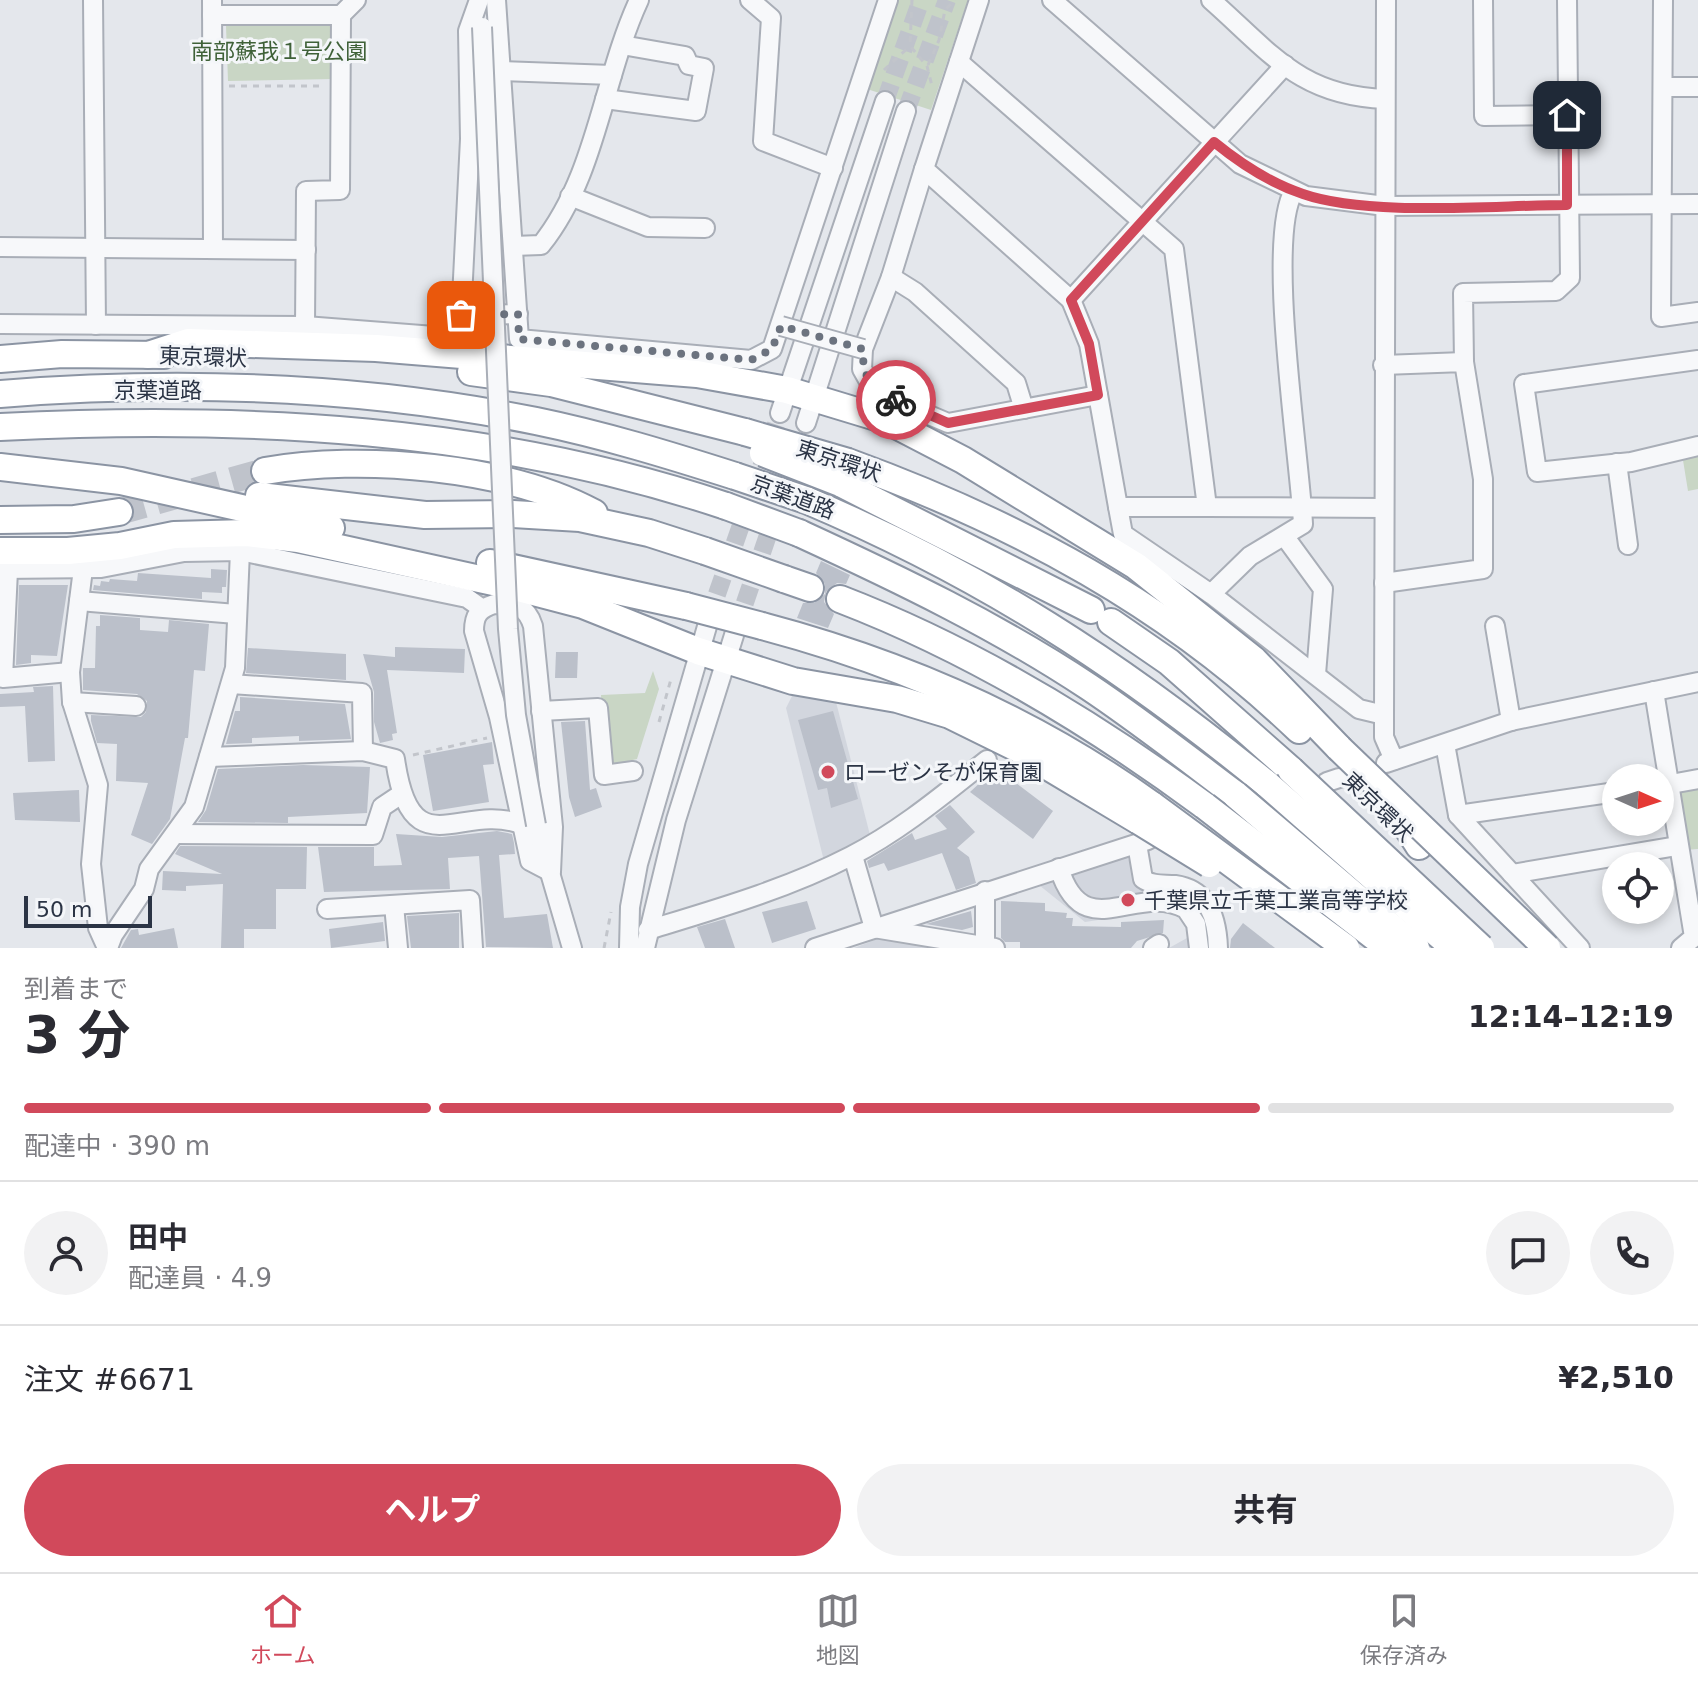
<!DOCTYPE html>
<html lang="ja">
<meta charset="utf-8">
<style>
body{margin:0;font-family:"DejaVu Sans","Noto Sans JP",sans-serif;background:#f2f2f3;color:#2b2b33;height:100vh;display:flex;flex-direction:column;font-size:30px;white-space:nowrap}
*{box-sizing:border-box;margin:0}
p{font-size:26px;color:#7c7c81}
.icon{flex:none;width:44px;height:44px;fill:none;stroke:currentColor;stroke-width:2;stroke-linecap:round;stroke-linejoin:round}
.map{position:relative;height:948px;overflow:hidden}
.panel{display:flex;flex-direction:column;background:#fff;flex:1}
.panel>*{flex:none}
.needle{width:52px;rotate:93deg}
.tools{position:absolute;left:1602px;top:764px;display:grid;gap:16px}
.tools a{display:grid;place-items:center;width:72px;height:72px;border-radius:50%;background:#fff;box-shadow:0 4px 12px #0003;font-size:40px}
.scale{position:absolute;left:24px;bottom:20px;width:128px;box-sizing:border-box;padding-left:8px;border:4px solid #2b3445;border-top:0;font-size:22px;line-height:28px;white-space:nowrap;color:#2b3445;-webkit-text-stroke:6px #f4f6f9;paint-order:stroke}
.pin{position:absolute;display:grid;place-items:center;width:68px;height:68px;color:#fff;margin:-34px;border-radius:16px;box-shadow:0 4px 12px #0006}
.courier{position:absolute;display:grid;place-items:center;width:80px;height:80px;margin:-40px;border:6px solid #d1495b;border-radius:50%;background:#fff;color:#222;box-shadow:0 2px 10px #0007}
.summary em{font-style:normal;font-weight:700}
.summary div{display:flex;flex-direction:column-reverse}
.summary{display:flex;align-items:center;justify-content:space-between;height:136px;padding:0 24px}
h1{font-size:52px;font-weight:700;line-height:60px}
.bar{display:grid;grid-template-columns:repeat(4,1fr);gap:12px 8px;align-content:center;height:96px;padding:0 24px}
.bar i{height:10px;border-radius:6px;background:#e1e1e2}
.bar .current{background:#d1495b}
.bar p{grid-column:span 4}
.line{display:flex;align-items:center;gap:20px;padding:0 24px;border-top:2px solid #e1e1e2}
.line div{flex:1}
.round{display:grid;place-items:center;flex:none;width:84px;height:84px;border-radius:42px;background:#f2f2f3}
.primary-button{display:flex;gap:16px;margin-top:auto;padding:16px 24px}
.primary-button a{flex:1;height:92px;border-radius:48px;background:#d1495b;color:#fff;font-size:32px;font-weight:700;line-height:92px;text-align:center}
.primary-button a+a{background:#f2f2f3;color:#2b2b33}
.menu{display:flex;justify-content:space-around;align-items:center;height:112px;border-top:2px solid #e1e1e2;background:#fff;font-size:22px;color:#7c7c81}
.menu a{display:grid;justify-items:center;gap:4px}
.menu .current{color:#d1495b}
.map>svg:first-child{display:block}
.built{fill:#d2d6de}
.green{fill:#c9d6c5}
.building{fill:#bbc0ca}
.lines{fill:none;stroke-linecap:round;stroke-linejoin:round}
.minor-tunnel{stroke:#bfc3cb;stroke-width:18;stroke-dasharray:18 9;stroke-linecap:butt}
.highway-tunnel{stroke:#bfc3cb;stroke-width:26;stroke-dasharray:26 13;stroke-linecap:butt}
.minor-casing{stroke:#a9aeb7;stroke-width:22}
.highway-casing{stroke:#8b94a3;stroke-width:30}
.path{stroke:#c2c5cb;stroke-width:3;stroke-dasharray:6 6;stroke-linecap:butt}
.minor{stroke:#f7f8fa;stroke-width:18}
.highway{stroke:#fff;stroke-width:26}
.minor-bridge-casing{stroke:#a9aeb7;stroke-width:22;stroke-linecap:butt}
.highway-bridge-casing{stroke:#8b94a3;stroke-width:30;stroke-linecap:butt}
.minor-bridge{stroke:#f7f8fa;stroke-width:18}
.highway-bridge{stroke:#fff;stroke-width:26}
.done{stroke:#6c737f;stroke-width:8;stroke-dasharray:0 14.4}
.route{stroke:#d1495b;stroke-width:10}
.poi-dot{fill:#d1495b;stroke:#f4f6f9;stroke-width:3}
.labels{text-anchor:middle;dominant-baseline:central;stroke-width:6;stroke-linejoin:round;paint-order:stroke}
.park-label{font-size:22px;fill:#3f6138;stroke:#f4f6f9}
.street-label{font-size:22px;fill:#2b3445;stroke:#f4f6f9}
.poi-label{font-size:22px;fill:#2b3445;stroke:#f4f6f9;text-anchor:start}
</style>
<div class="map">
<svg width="1698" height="948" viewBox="0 0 1698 948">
<rect width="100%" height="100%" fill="#e4e7ec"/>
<g class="built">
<polygon points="793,694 836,702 870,835 825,865 786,708"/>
<polygon points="1127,857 1143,886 1168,888 1204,904 1214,948 1169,948 1187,938 1186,916 1170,909 1085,922 1039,885"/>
<polygon points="880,938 946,948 854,948"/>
</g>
<g class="green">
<polygon points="892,0 968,0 931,110 864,88"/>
<polygon points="232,21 329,22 334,26 334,79 228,81 226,26"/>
<polygon points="1698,450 1698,489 1688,491 1682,454"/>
<polygon points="653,671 659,689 637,759 606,766 601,695 645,693"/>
<polygon points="1698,786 1698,849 1685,850 1676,797 1686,788"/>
</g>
<g class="building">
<polygon points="821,561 850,575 846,584 837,583 826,592 824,602 834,614 828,628 797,618 803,603 814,603 825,594 825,584 816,573"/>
<polygon points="211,569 227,570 226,587 222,587 222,593 202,592 202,599 93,590 94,585 100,586 101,581 109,582 110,579 137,581 138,573 211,578"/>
<polygon points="19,585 68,585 57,656 31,655 31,663 16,665"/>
<polygon points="100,615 140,618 140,630 168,632 169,620 209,624 205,671 194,670 188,738 185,738 170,819 152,844 131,835 148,783 116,781 117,744 97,743 91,721 91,715 141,717 146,712 147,701 137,694 83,690 83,668 95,668 96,626 100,626"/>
<polygon points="395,647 465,649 464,673 387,670 397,733 392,734 393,740 380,743 374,722 374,692 363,654 395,657"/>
<polygon points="248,648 346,654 346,680 246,673"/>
<polygon points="556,652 578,652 577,678 555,678"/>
<polygon points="53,686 55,761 28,762 25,706 0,707 0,694 34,692 33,687"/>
<polygon points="240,697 345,704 351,739 299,741 299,736 252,738 252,743 226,744 235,711 240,711"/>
<polygon points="833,711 858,799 831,808 827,788 818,790 798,720"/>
<polygon points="585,721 590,790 596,788 602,807 575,817 569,797 561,722"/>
<polygon points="492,742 494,764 483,765 489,802 433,811 423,755"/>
<polygon points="303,765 370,767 367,813 288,817 288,823 198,822 206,810 218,769"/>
<polygon points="996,768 1053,811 1033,839 970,792"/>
<polygon points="79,790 80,822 15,820 13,793"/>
<polygon points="950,805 975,832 957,848 969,857 976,883 956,890 942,853 888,871 884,863 869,868 867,861 912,833 915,840 947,829 935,816"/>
<polygon points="497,831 512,834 514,843 515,854 499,855 504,918 547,914 553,948 486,947 479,856 448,858 450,889 324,892 318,847 374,847 374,866 402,865 396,834 442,837"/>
<polygon points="180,846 307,847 306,889 276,889 276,929 244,929 244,948 221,948 223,884 186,886 186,891 162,890 163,871 222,874 175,854"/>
<polygon points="807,901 816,929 772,943 762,912"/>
<polygon points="1001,901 1045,903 1045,911 1067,913 1066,918 1073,918 1072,926 1121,927 1121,922 1164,920 1163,933 1137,941 1131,948 1020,948 1020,942 1005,942 1001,938"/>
<polygon points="971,911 973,927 962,930 926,924"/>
<polygon points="459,913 459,948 411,948 407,916"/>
<polygon points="725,919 735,948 705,948 697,927"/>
<polygon points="383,922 385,941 331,948 329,929"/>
<polygon points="1243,923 1275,948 1230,948 1231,939"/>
<polygon points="174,928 178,948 121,948 131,930 138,929 139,935"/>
</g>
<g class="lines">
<g class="minor-tunnel">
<polyline points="885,101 921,0"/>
<polyline points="906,111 947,0"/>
<polyline points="708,620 780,413"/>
<polyline points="736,629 786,482"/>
</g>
<polyline class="highway-tunnel" points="119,512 265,471"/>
<g class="minor-casing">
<g id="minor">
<polyline points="93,0 96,325"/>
<polyline points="212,0 213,248"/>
<polyline points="496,0 519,339 751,360 772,349 888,0"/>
<polyline points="750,0 771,18 763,141 833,168"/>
<polyline points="979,0 924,169 1071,300 1285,65"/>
<polyline points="1052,0 1240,164 1306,196 1385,206 1698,204"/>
<path d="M 1211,0 C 1271,53 1300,96 1385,99"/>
<polyline points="1386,0 1384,715 1384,737 1394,760"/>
<polyline points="1483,0 1484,116 1567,115"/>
<polyline points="1663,0 1661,317 1698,312"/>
<polyline points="212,15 341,15"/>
<polyline points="959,62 1174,249 1207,507 1383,508"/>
<polyline points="502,71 612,75"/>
<polyline points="1663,87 1698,87"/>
<polyline points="605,99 696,111 704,68 689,65 685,56 622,45"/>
<polyline points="924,169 891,277 863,349 862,369 875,392 948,423 1098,395"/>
<polyline points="570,196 648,227 705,228"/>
<path d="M 513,246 L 541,245 C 597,175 602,80 639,0"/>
<polyline points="0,247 306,250"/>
<polyline points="891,277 915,292 1016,383 1024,409"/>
<polyline points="1071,300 1089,344 1118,507 1207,507"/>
<polyline points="461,315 518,314"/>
<polyline points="0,324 305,326 306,191 340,190 341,15 356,0"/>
<polyline points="305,326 460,338 470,139 468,31 479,0"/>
<polyline points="1698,360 1524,384 1537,472 1631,462 1698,446"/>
<polyline points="1464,362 1463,293 1556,291 1570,278 1567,0"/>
<polyline points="1383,365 1464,362 1483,479 1483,569 1384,583"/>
<polyline points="780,413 885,101"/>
<polyline points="806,423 906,111"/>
<polyline points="1617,463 1628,545"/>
<polyline points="1118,507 1123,534 1211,594 1359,709 1384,715"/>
<polyline points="1285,537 1323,589 1316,674"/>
<polyline points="0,569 101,568 184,552 240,551 467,598 481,608"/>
<polyline points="83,569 70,672 72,702 98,785 91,864 98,928 107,948"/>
<polyline points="8,570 3,678 70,672"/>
<path d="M 1211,594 L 1250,556 L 1303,524 C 1300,458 1265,238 1294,191"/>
<polyline points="79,601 236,614"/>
<path d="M 494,604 C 515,605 526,604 533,626 L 553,827 L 551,872 L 530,861 L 499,717 L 474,631 C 474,615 479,609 494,604 Z"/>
<polyline points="1495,626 1511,721"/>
<polyline points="231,684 362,693 363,751"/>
<polyline points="1654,691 1694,937 1681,948"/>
<polyline points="72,702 136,706"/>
<polyline points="541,711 598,708 604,775 633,771"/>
<polyline points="1445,744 1458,815 1580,948"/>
<path d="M 209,757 L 363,751 L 395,759 C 411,870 459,802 521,824"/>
<polyline points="1386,763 1511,721 1698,682"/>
<polyline points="1327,782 1339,778"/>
<polyline points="1660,786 1698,779"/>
<polyline points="1458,815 1616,792"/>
<polyline points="536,825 572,948"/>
<polyline points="176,834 373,835 382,807 400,795"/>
<path d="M 1137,844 L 1143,879 C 1153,886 1163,884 1175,885 C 1209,890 1217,918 1218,948"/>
<polyline points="853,856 874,928 995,948"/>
<path d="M 1059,868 C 1084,948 1136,881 1186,909 L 1196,924 L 1199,948"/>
<polyline points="1512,874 1677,846"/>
<polyline points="985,891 985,945"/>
<polyline points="394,905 398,948"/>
<polyline points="327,909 470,900 473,948"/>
<path d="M 648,930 C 717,909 787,889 851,856 C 900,831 944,794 987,760"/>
<polyline points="108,948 113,935 144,889 149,869 194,807 235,668 240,551"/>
<polyline points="629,948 630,907 638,864 708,623"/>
<polyline points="645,948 676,820 735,632"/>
<polyline points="815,948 1148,840"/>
<polyline points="1153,948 1159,944"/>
</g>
</g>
<g class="highway-casing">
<g id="highway">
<polyline points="148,355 188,342 376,348 697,374 787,390 886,420 963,460 1136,566 1254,660 1339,748"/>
<polyline points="0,359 62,354 164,355"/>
<polyline points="471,372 551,383 745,432"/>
<path d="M 0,394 C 177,380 362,386 536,421 C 604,435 669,455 735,476"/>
<path d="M 0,427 C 245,415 491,427 726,506"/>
<path d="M 848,462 C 1016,523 1169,605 1299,730"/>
<polyline points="0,467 121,481 331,528"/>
<path d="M 265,471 C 361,454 507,466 594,513"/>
<polyline points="840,483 1091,610"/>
<polyline points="259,496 425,515 513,514 580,518 649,533 705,551"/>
<path d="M 806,500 C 983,575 1120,664 1268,785"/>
<polyline points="0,520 74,519 119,512"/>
<path d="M 799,533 C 899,579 997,626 1089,687 C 1140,721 1188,759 1236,795"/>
<polyline points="0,551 68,551 120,546 174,535 247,533 298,539 507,585 583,605 698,651 793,681 897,699 950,715 1017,748 1139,821"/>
<polyline points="490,563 686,606"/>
<polyline points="784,579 810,588"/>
<path d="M 840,599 C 970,649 1094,724 1205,806"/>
<polyline points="1111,622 1169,662 1291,770"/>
<path d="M 762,626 C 902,663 1034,720 1152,805"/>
<polyline points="1395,808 1419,846"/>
</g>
</g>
<g class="path">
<polyline points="912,0 910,46 927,66 932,86"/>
<polyline points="928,65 939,40 945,10 955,0"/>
<polyline points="884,70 910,46"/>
<polyline points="229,86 325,86"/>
<polyline points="659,722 671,679"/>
<polyline points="413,755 487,738"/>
<polyline points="604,948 611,912"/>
</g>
<use href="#minor" class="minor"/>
<use href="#highway" class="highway"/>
<g class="minor-bridge-casing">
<g id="minor-bridge">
<polyline points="482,27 508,629 516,715 536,825"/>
<polyline points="781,326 863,349"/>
</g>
</g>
<g class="highway-bridge-casing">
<g id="highway-bridge">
<polyline points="745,432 848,462"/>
<polyline points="763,453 840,483"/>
<polyline points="735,476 806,500"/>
<polyline points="726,506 799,533"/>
<polyline points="705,551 784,579"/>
<polyline points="686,606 762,626"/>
<polyline points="1339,748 1547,948"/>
<polyline points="1291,770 1481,948"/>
<polyline points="1268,785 1454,948"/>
<polyline points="1236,795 1416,948"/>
<polyline points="1152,805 1346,948"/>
<polyline points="1205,806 1389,948"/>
<polyline points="1139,821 1209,864"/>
</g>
</g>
<use href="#minor-bridge" class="minor-bridge"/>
<use href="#highway-bridge" class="highway-bridge"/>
</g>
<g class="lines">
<path class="done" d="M 461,315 L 518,314 L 519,339 L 751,360 L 772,349 L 781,326 L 863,349 C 862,377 871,390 896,400"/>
<path class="route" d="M 896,400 L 948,423 L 1098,395 L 1089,344 L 1071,300 L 1214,142 C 1241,164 1270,183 1303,194 C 1369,217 1495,205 1567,205 L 1567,115"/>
</g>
<g class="poi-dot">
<circle cx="828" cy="772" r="8"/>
<circle cx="1128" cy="900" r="8"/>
</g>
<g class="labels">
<g class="park-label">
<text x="279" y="51">南部蘇我１号公園</text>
</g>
<g class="street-label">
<text transform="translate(203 357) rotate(2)">東京環状</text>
<text x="158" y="390">京葉道路</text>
<text transform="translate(839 461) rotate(18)">東京環状</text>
<text transform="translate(793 497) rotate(20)">京葉道路</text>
<text transform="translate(1378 807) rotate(44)">東京環状</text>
</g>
<g class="poi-label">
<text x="844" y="772">ローゼンそが保育園</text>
<text x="1144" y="900">千葉県立千葉工業高等学校</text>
</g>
</g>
</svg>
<div class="tools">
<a><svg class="needle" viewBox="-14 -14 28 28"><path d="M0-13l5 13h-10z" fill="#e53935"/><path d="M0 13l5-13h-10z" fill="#7c7c81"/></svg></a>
<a><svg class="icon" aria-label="locate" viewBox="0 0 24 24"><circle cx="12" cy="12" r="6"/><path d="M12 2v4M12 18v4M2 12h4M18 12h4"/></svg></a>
</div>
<div class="scale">50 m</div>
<div class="pin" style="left:461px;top:315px;background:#ea580c"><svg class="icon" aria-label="bag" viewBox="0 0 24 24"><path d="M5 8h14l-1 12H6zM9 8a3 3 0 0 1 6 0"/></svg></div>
<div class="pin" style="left:1567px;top:115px;background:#1f2937"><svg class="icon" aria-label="home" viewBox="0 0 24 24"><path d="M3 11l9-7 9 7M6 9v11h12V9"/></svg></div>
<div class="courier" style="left:896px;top:400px"><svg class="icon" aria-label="bike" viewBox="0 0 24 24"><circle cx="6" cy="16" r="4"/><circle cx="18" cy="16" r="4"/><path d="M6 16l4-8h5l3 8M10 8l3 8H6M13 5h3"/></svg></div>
</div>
<section class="panel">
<div class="summary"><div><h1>3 分</h1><p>到着まで</p></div><em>12:14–12:19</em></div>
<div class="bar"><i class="current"></i><i class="current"></i><i class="current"></i><i></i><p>配達中 · 390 m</p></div>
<div class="line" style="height:144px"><a class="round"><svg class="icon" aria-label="person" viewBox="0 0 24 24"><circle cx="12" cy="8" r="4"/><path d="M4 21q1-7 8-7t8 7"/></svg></a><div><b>田中</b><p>配達員 · 4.9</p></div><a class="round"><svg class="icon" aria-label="chat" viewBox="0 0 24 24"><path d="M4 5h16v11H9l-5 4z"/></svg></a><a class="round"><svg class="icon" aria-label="phone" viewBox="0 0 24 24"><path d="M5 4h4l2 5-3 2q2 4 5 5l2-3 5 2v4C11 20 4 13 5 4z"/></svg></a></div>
<div class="line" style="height:104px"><div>注文 #6671</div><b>¥2,510</b></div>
<div class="primary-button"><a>ヘルプ</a><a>共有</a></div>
</section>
<nav class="menu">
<a class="current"><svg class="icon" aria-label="home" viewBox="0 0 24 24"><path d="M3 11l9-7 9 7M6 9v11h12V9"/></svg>ホーム</a>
<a><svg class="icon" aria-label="map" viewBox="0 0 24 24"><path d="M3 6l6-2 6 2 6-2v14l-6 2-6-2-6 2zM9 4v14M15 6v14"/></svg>地図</a>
<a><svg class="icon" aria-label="saved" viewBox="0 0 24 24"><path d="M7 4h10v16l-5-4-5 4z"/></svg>保存済み</a>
</nav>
